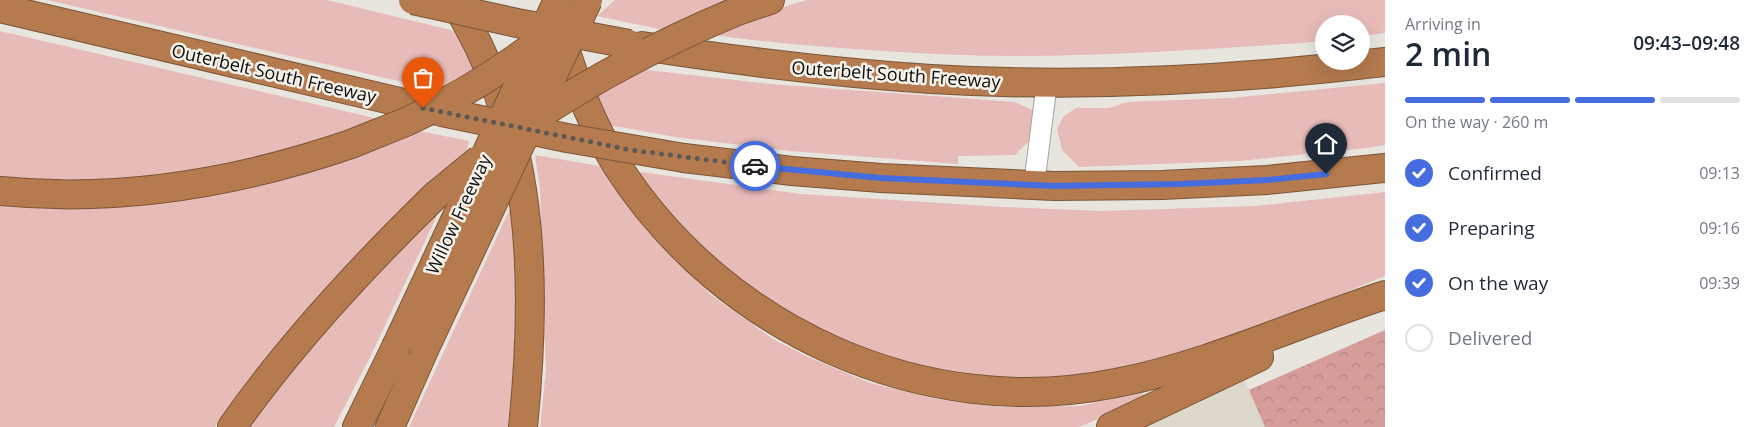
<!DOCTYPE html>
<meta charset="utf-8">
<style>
body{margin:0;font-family:"Open Sans",sans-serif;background:#f2f2f3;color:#1f2937;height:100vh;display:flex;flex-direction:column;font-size:19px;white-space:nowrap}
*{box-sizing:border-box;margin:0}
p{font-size:16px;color:#747a83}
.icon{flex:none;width:28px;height:28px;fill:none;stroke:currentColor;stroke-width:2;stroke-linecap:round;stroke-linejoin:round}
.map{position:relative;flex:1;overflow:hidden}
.sheet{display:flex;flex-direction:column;background:#fff;width:375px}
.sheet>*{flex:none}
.buttons{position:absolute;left:1315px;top:15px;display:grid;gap:10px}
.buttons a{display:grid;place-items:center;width:55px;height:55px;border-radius:50%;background:#fff;box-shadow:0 5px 20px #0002;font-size:25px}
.pin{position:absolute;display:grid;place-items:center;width:42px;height:42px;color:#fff;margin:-51px -21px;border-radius:50% 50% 50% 0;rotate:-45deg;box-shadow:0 0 5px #0007}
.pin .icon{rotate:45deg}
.courier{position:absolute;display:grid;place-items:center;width:50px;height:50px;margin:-25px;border:4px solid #456ddf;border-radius:50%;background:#fff;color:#222;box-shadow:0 1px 6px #0007}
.headline em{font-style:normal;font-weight:600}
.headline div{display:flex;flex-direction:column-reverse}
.headline{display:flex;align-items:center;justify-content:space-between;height:85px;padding:0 20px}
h1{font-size:32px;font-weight:600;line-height:38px}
.bar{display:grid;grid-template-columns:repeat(4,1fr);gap:8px 5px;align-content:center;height:60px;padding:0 20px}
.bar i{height:6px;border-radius:4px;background:#e0e1e3}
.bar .selected{background:#456ddf}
.bar p{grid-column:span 4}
ol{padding:0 20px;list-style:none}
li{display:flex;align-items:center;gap:15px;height:55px}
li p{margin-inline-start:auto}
li .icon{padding:5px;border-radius:50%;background:#456ddf;color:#fff;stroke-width:4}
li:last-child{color:#747a83}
li i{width:28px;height:28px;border:2px solid #e0e1e3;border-radius:50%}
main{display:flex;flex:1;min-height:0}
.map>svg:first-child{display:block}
.built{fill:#dcd8ca}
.green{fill:#e7bbb8}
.forest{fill:url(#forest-crowns)}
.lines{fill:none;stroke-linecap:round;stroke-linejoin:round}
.minor-casing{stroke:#a5a39d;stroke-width:22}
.highway-casing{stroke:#7b5537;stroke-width:30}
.minor{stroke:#fff;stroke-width:20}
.highway{stroke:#b57a4e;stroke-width:28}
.highway-bridge-casing{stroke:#7b5537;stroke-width:30;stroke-linecap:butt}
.highway-bridge{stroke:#b57a4e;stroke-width:28}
.done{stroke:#5b5a56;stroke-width:5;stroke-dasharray:0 9}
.route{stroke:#456ddf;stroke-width:6}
.labels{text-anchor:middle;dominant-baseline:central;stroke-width:5;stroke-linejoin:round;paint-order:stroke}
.street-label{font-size:18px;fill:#0f0f0d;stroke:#f4f2eb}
</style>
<main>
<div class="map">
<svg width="1385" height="427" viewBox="0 0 1385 427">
<defs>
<pattern id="forest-crowns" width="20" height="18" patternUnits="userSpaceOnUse" patternTransform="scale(1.25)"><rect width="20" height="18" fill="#d59c9a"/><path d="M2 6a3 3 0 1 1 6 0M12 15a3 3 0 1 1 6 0" fill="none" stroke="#b68584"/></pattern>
</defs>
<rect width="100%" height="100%" fill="#e7e5de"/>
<polygon class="built" points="1239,367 1265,427 1111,427"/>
<g class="green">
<polygon points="47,0 327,0 459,32 477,72 442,91"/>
<polygon points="615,0 733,0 664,30 597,16"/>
<path d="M 807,0 L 1385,0 L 1385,33 L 1361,36 L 1361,24 L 1324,24 L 1324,41 L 1302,43 C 1205,49 1109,56 1012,56 C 964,56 916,53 868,50 C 814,46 761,42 707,34 L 754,16 Z"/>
<polygon points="0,31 370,117 378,121 341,138 148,183 0,183"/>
<polygon points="638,69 770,84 1015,102 1032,110 1038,124 1034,136 1015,155 958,156 958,164 790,151 675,137 609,125 594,93"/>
<polygon points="1385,83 1385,145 1367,148 1239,161 1079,167 1062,150 1057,129 1063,117 1076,108 1109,108 1127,102 1230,98"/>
<path d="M 410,129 L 469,141 L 466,154 C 377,241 284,323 215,427 L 0,427 L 0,204 L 17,206 Z"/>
<polygon points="535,155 600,166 647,231 711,295 773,339 806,356 870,383 936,399 1000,407 1079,406 1143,393 1144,399 1079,427 540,427 546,370 540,190"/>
<polygon points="640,172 801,194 1003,207 1102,211 1255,206 1385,192 1385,276 1225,341 1138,366 1098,375 1017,380 930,370 817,332 708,259 643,182"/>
<polygon points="514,200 518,326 511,427 409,427"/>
<polygon points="435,208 436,218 370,357 334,427 242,427 332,315"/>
</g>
<polygon class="forest" points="1385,330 1385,427 1265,427 1249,390"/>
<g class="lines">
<g class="minor-casing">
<polyline id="minor" points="1034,185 1047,82"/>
</g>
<g class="highway-casing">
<g id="highway">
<path d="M 453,0 C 535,128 538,281 523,427"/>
<polyline points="0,8 442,112"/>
<polyline points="740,10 770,0"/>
<path d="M 560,33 C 574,79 592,126 618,167 C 724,331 924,422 1116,383 C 1209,365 1295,324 1385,295"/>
<path d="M 642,46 C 738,61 834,73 931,79 C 1081,88 1236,80 1385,62"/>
<polyline points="684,158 792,171 881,178 1054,186 1162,185 1267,180 1385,168"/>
<path d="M 0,191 C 121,203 237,183 351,144"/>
<path d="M 232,427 C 291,343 362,267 436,195"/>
<polyline points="357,427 396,347"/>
<polyline points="390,427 424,350"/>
<polyline points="1111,427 1259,357"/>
</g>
</g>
<use href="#minor" class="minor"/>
<use href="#highway" class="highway"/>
<g class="highway-bridge-casing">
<g id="highway-bridge">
<polyline points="413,0 517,23 629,44"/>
<polyline points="442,112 567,138 684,158"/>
<path d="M 532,120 C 598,76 667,40 740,10"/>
<path d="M 351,144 C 370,136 389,129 408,121 C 453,100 496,74 536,44"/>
<polyline points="436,195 480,159"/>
<polyline points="396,347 558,0"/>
<polyline points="424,350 588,0"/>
</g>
</g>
<use href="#highway-bridge" class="highway-bridge"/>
</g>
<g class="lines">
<polyline class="done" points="423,108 631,150 755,166"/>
<polyline class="route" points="755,166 881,178 1054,186 1180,184 1267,180 1326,174"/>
</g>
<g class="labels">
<g class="street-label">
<text transform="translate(274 73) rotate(13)">Outerbelt South Freeway</text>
<text transform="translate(896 74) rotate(4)">Outerbelt South Freeway</text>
<text transform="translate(458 214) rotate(-65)">Willow Freeway</text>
</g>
</g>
</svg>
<div class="buttons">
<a><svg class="icon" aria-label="layers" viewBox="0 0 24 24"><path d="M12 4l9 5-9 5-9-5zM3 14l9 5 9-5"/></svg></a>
</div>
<div class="pin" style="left:423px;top:108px;background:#ea580c"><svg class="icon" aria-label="bag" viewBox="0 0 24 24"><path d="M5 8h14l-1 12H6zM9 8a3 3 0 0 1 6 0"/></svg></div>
<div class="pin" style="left:1326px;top:174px;background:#1f2937"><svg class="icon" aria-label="home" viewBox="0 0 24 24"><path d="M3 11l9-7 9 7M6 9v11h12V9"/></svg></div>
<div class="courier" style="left:755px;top:166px"><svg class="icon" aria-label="car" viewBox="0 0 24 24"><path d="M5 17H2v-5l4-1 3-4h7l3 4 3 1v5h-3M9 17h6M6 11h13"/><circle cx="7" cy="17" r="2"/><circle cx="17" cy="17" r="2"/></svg></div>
</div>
<section class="sheet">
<div class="headline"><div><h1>2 min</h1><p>Arriving in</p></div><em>09:43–09:48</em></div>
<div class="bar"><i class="selected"></i><i class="selected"></i><i class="selected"></i><i></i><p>On the way · 260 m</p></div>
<ol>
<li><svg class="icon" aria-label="check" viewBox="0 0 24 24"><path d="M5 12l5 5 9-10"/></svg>Confirmed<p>09:13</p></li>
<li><svg class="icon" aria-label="check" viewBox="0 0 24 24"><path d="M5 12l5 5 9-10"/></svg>Preparing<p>09:16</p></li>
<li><svg class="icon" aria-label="check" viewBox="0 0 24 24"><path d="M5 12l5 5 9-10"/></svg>On the way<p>09:39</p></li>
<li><i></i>Delivered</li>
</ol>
</section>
</main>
